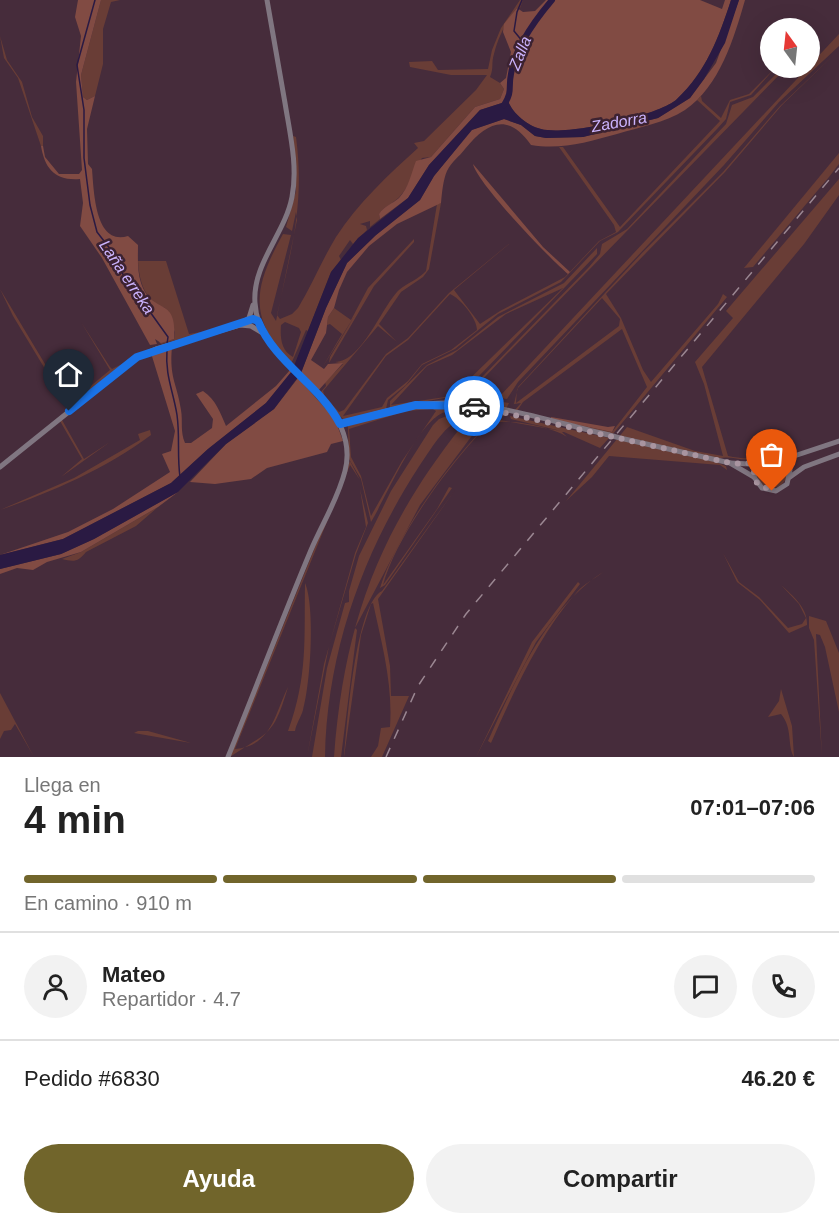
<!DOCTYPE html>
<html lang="es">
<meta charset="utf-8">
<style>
body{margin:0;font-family:Helvetica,sans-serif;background:#f2f2f2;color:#222;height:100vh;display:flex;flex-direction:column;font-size:22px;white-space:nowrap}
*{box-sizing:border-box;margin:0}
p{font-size:20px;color:#767676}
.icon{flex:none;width:33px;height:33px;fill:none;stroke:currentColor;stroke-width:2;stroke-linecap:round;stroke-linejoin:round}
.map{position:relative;height:757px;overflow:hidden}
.drawer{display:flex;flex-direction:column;background:#fff;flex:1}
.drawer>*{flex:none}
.needle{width:39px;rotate:345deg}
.tools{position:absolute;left:760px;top:18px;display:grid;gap:12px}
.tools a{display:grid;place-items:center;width:60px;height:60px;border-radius:50%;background:#fff;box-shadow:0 6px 24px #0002;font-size:30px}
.pin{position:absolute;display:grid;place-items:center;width:51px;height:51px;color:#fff;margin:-62px -26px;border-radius:50% 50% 50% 0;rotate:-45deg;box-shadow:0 0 6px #0007}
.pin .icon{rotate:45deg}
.courier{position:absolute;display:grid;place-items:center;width:60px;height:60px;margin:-30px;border:4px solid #1a73e8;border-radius:50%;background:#fff;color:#222;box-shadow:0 2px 8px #0007}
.head em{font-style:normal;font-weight:700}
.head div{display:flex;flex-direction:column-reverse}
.head{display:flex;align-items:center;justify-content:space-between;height:102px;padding:0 24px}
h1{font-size:39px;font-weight:700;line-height:45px}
.bar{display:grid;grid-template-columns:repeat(4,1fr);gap:9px 6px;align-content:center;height:72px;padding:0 24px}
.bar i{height:8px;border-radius:4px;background:#e0e0e0}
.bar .active{background:#71652b}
.bar p{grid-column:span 4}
.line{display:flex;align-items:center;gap:15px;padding:0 24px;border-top:2px solid #e0e0e0}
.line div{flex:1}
.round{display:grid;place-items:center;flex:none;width:63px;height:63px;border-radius:32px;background:#f2f2f2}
.primary-button{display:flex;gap:12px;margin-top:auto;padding:12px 24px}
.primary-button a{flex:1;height:69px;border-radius:36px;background:#71652b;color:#fff;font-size:24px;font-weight:700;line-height:69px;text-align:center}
.primary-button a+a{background:#f2f2f2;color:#222}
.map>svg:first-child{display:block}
.green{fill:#693d36;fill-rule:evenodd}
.forest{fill:#814b43}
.water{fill:#2a1a43}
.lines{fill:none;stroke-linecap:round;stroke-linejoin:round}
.stream{stroke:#2a1a43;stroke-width:1.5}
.river{stroke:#2a1a43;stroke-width:6}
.minor{stroke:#807681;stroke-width:5}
.rail{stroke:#9b8792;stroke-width:1.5;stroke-dasharray:10 10;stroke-linecap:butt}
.minor-bridge{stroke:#807681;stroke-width:5}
.done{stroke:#a995a0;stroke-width:6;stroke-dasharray:0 10.8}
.route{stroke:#1a73e8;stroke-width:8}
.labels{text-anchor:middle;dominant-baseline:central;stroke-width:5;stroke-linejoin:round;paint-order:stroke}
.water-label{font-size:16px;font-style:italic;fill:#cbb3fd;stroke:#3c2231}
</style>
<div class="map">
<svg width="839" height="757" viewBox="0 0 839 757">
<rect width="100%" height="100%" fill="#462c3b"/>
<g class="green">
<polygon points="101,0 120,0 111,2 103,29 103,64 95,96 87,100 83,97 81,75"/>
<path d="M 520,0 L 523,0 L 520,8 L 517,8 C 506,22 498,37 494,54 C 491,63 494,68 490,77 L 500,83 L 504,89 L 500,99 L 475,107 L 431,157 L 422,158 C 413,170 411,184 401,195 C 395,203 385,205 379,214 L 380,219 L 370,227 L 370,221 L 360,224 L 366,226 L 367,230 L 353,244 L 350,240 L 339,256 L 341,260 L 331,272 L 308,331 L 306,330 L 291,364 C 247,316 254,287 283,234 L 291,235 L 271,313 L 276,321 L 297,220 L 296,212 L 292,231 L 286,227 L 296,191 L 293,136 L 296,137 C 305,204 291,251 277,315 L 280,319 L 292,314 L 298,308 C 312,285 322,260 336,237 C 358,203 388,175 418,148 L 414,143 L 424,141 L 476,90 L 487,75 L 451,75 L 410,67 L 409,62 L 432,61 L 438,70 L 488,69 L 492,50 L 501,28 ZM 285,322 L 299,328 L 301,332 L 293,357 C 281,351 280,337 281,325 Z"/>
<polygon points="839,34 839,46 779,102 724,165 518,382 507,399 493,397 500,396"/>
<polygon points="0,36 7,60 22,82 32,117 43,136 43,146 41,146 18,78 4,58"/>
<path d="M 839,50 L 782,105 L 725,172 L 606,294 L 621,318 L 643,370 L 651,382 L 718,304 L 723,294 L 727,297 L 612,435 L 514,411 L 521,403 L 514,404 L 518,387 L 642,253 L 723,172 L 780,106 ZM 602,298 L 620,319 L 619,326 L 516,403 L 517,389 ZM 622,329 L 647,387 L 612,432 L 517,411 L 523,402 Z"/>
<path d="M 775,68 L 751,95 L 730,102 L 726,119 L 717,129 L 618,232 L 600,241 L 561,282 L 498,314 L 455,349 L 422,365 L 406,385 L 388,400 L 386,409 L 344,420 L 319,394 L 326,386 L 325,382 L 343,364 L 335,362 C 362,362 382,306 399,290 C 407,283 419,279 426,271 L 437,204 L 441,203 L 429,269 L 423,277 L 401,292 L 379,324 L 397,342 L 378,326 L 323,391 L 325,397 L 339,412 L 344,410 L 386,354 L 408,338 L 449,293 L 521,234 L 454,290 L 480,324 L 500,311 L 565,277 L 599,241 L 616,232 L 614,225 L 559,147 L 563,147 L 620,227 L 720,121 L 697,100 L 701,96 L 702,101 L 721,118 L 730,100 L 749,94 ZM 450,294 C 460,298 477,318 477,330 L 451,350 L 422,364 L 408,381 L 387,398 L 382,407 L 343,416 L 386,356 L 408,340 Z"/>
<polygon points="782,68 786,68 503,358 481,381 481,387 480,380 482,377 589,267 600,254 602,244 627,229 726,124 732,105 753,97"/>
<polygon points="839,153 839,164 829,177 753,267 744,268"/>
<path d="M 839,179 L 839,195 L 804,244 L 702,367 L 728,456 C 754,461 755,459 759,434 C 762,479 733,448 713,461 L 726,466 L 727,470 L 720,465 L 609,456 L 592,477 L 566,501 L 627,427 L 695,451 L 723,456 L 704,384 L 695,362 L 733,318 L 726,311 Z"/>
<polygon points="414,239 414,242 374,286 329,363 330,357 355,315 322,368 342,334 330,324 327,325 328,317 334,308 351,320 368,288"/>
<path d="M 597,248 L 597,254 L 478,377 L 479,391 L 491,400 L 509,403 L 506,409 L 444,398 L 390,408 L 390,401 L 427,365 L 457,350 L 498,317 L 564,283 ZM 563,288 L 452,396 L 391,405 L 427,366 L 452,355 L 506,314 Z"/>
<path d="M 138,261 L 166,261 L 189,334 L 219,329 L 161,344 L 159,342 L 174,339 L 175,332 L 165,308 C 145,302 139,281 138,261 Z"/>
<polygon points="0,289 69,404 110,370 81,322 110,367 112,369 122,364 68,407 13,316"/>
<path d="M 423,407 L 463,407 L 503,413 L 504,416 C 484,422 463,407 445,412 C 418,420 386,498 371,522 L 361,479 L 349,459 L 348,426 L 386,414 ZM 433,409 L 436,411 L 402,461 L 371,516 L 361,476 L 351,457 L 349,429 L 406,411 Z"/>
<path d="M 452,414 L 475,422 L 477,429 L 420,505 L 355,628 L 357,630 L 341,757 L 334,757 C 344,625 378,532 461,427 L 456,422 C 441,430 428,454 418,468 C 362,555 327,653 325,757 L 312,757 L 327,668 L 345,603 L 349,602 L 349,606 L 349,591 L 359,556 L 391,491 L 433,425 L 439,419 Z"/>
<path d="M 510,416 L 609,438 L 600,448 L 564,432 L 562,432 L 567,437 C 554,427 504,417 489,424 C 453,459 396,536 383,585 L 437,509 L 449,487 L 452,488 L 385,585 L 380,588 C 396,536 449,462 488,424 L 500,420 L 561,431 L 511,419 Z"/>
<polygon points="62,420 84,459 110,442 61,477 82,459 60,421"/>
<path d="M 150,430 L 151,435 C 105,469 54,491 0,510 L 74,478 L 140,440 L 138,434 Z"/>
<circle cx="772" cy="473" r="15"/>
<path d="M 350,461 L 360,480 L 350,465 L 235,749 C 272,746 275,713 288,687 C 273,737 270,730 230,757 Z"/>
<polygon points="360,489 368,523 356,554 329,646 307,757 324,664 355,553 366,527"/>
<path d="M 455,490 L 378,599 L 390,666 L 391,696 L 409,696 L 382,757 L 371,757 L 378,746 L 381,728 L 390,727 C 393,684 382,645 373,603 L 371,604 L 361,635 L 344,757 C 347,725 355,605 382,591 Z"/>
<path d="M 158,507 L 136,526 L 86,552 C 78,562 74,562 62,559 L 81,552 Z"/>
<path d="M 723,553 L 739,582 L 759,597 L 788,628 L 802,624 L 806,618 L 799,604 L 781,585 C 793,596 808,608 807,625 L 789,633 L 760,600 L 737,582 Z"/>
<path d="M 603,572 C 595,579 585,583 577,592 C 539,635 514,691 491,743 L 488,741 C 515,681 546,609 603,572 Z"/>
<polygon points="578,582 580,584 536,642 476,757 532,642"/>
<path d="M 305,583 C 315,606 311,682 303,710 C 301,717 296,724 295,731 L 288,731 C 308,676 304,639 305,583 Z"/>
<polygon points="809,616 826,621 839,653 839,712 825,647 820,635 816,634 822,757 814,640 809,628"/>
<path d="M 781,689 L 792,726 L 794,757 C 787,746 793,728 781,714 L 768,717 L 779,701 Z"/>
<polygon points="0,693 34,757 15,724 11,730 4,731 0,739"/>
<polygon points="138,731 148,731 191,743 134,733"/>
</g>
<g class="forest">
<path d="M 78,0 L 101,0 L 81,75 L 83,97 L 87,100 L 95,96 L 87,129 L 88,164 L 92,169 C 94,192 95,246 128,236 L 138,245 C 138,257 137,271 141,283 C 152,316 178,295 174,339 L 161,343 L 155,339 L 157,344 L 150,345 L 102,258 L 80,226 L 83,203 L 80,179 C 55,181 45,169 41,146 L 43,146 L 45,157 L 59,174 L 79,174 L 82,170 L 76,82 L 81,36 L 75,17 Z"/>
<path d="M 546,0 L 700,0 L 722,9 L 725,0 L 731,0 C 719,37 706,72 677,99 C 659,116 566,136 541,129 C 528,126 513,114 508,101 L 480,110 L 429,165 L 408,198 L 380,219 L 379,214 C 384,206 392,204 399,198 C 409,187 411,174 416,161 L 431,157 L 475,107 L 500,99 L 504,89 L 500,83 L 506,78 L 511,52 L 503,32 L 504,24 L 517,8 L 523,12 L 535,11 Z"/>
<path d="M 739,0 L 745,0 C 734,38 720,86 685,110 C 665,123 639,127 617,134 C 588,142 561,150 531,145 C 508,112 487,122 465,149 C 459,157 452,161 447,171 C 443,180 442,193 441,203 L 397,224 L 369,246 L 347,272 L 339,290 L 334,308 L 328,317 L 326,333 L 311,360 L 324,369 L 328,364 L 343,363 L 317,392 L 301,373 L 326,308 L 347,263 L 376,235 L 420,200 L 434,176 L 471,130 L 504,119 L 521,125 L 535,136 L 546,138 L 583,137 L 658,118 L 690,98 L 716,63 Z"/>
<path d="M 473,164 L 543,247 L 570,272 L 568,274 C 549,258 477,183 473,164 Z"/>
<path d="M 172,347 C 169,378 177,383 181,410 C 183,422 180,431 185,443 L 191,443 L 212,428 L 213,419 L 196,394 L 203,391 C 216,400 220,412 226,426 L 276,386 L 290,370 L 292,371 L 266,403 L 208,449 L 171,483 L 63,539 L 0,555 L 68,532 L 113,509 L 170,472 L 162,454 L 171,451 L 175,431 L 151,353 Z"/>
<polygon points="298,378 335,419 343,441 331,444 327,452 267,468 251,479 215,484 190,482 226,444 274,409"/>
<polygon points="551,417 608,427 615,426 612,432 551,419"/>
<polygon points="178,492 158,507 81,552 47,562 33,570 17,568 0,574 0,569 61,554 94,539"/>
</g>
<path class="water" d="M 731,0 L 739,0 L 725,43 L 704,79 L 690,98 L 658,118 L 583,137 L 546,138 L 535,136 L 521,125 L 504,119 L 472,130 L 434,176 L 420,200 L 376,235 L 347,263 L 326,308 L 301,373 L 274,409 L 226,444 L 178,492 L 94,539 L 61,554 L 0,569 L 0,555 L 63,539 L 171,483 L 208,449 L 266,403 L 292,371 L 331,272 L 358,238 L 408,198 L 429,165 L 480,110 L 508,101 C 513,114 528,126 541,129 C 566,136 659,116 677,99 C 706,72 719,37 731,0 Z"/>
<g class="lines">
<g class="stream">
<polyline points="95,0 77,65 84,110 84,158 90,205 97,232 111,250 120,270 168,337 167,344"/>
<polyline points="522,0 517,12 514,31 523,42"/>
<path d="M 167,349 C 165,376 173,390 177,415 C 180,436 177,456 180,477"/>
</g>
<path class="river" d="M 504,105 C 513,91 508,88 511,74 C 515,47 535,20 552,0"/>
<g class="minor">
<polyline points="241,324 249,318 253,305"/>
<path d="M 341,424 C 374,414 409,403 445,403 C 499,403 556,423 609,435"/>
<polyline points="620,438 730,463 754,477"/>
<polyline points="785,459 839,441"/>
<polyline points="730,463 750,464 771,454 781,456 790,470 787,484 776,491 762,488 754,477 757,461"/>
<polyline points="0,467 137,357 156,349 240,325 251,326 261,332"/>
<polyline points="790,477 804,467 839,454"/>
<path d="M 228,757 C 256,688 282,619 311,550 C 322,524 338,499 345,471 C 349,456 347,441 341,427 C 322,380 258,359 255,303 C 252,264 285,234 292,197 C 298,166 290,134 285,103 C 279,69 273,34 267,0"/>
</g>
<polyline class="rail" points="386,757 418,686 466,614 839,168"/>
<polyline class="minor-bridge" points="609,435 620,438"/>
</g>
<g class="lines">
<polyline class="done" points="474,406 730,463 745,464 758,461 754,472 757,483 772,491"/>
<path class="route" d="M 69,411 L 137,357 L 253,319 L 258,321 C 275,363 320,385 340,424 L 416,405 L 474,406"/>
</g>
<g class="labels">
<g class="water-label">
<text transform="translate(520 53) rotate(-68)">Zalla</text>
<text transform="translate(619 122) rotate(-10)">Zadorra</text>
<text transform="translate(127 277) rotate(56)">Laña erreka</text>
</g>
</g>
</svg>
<div class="tools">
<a><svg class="needle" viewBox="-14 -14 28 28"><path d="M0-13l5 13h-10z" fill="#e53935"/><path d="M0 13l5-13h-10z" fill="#767676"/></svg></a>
</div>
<div class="pin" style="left:772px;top:491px;background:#ea580c"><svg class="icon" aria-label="bag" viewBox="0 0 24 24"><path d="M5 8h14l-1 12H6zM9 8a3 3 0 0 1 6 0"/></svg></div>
<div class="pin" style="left:69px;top:411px;background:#1f2937"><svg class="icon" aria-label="home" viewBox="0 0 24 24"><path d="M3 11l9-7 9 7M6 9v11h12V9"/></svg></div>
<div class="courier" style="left:474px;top:406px"><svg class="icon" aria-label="car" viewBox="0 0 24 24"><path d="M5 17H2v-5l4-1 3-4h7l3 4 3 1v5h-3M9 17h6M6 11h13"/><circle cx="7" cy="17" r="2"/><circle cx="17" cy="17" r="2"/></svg></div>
</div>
<section class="drawer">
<div class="head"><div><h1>4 min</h1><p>Llega en</p></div><em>07:01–07:06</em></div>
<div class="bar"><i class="active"></i><i class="active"></i><i class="active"></i><i></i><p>En camino · 910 m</p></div>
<div class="line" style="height:108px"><a class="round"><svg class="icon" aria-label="person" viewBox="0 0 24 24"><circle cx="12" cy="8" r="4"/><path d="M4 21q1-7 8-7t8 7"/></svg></a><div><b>Mateo</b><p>Repartidor · 4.7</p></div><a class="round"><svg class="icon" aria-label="chat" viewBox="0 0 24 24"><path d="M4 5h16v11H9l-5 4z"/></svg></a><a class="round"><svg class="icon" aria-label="phone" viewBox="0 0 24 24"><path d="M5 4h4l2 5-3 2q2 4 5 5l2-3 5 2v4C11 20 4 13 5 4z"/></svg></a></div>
<div class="line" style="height:78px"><div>Pedido #6830</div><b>46.20 €</b></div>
<div class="primary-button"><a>Ayuda</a><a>Compartir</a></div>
</section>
